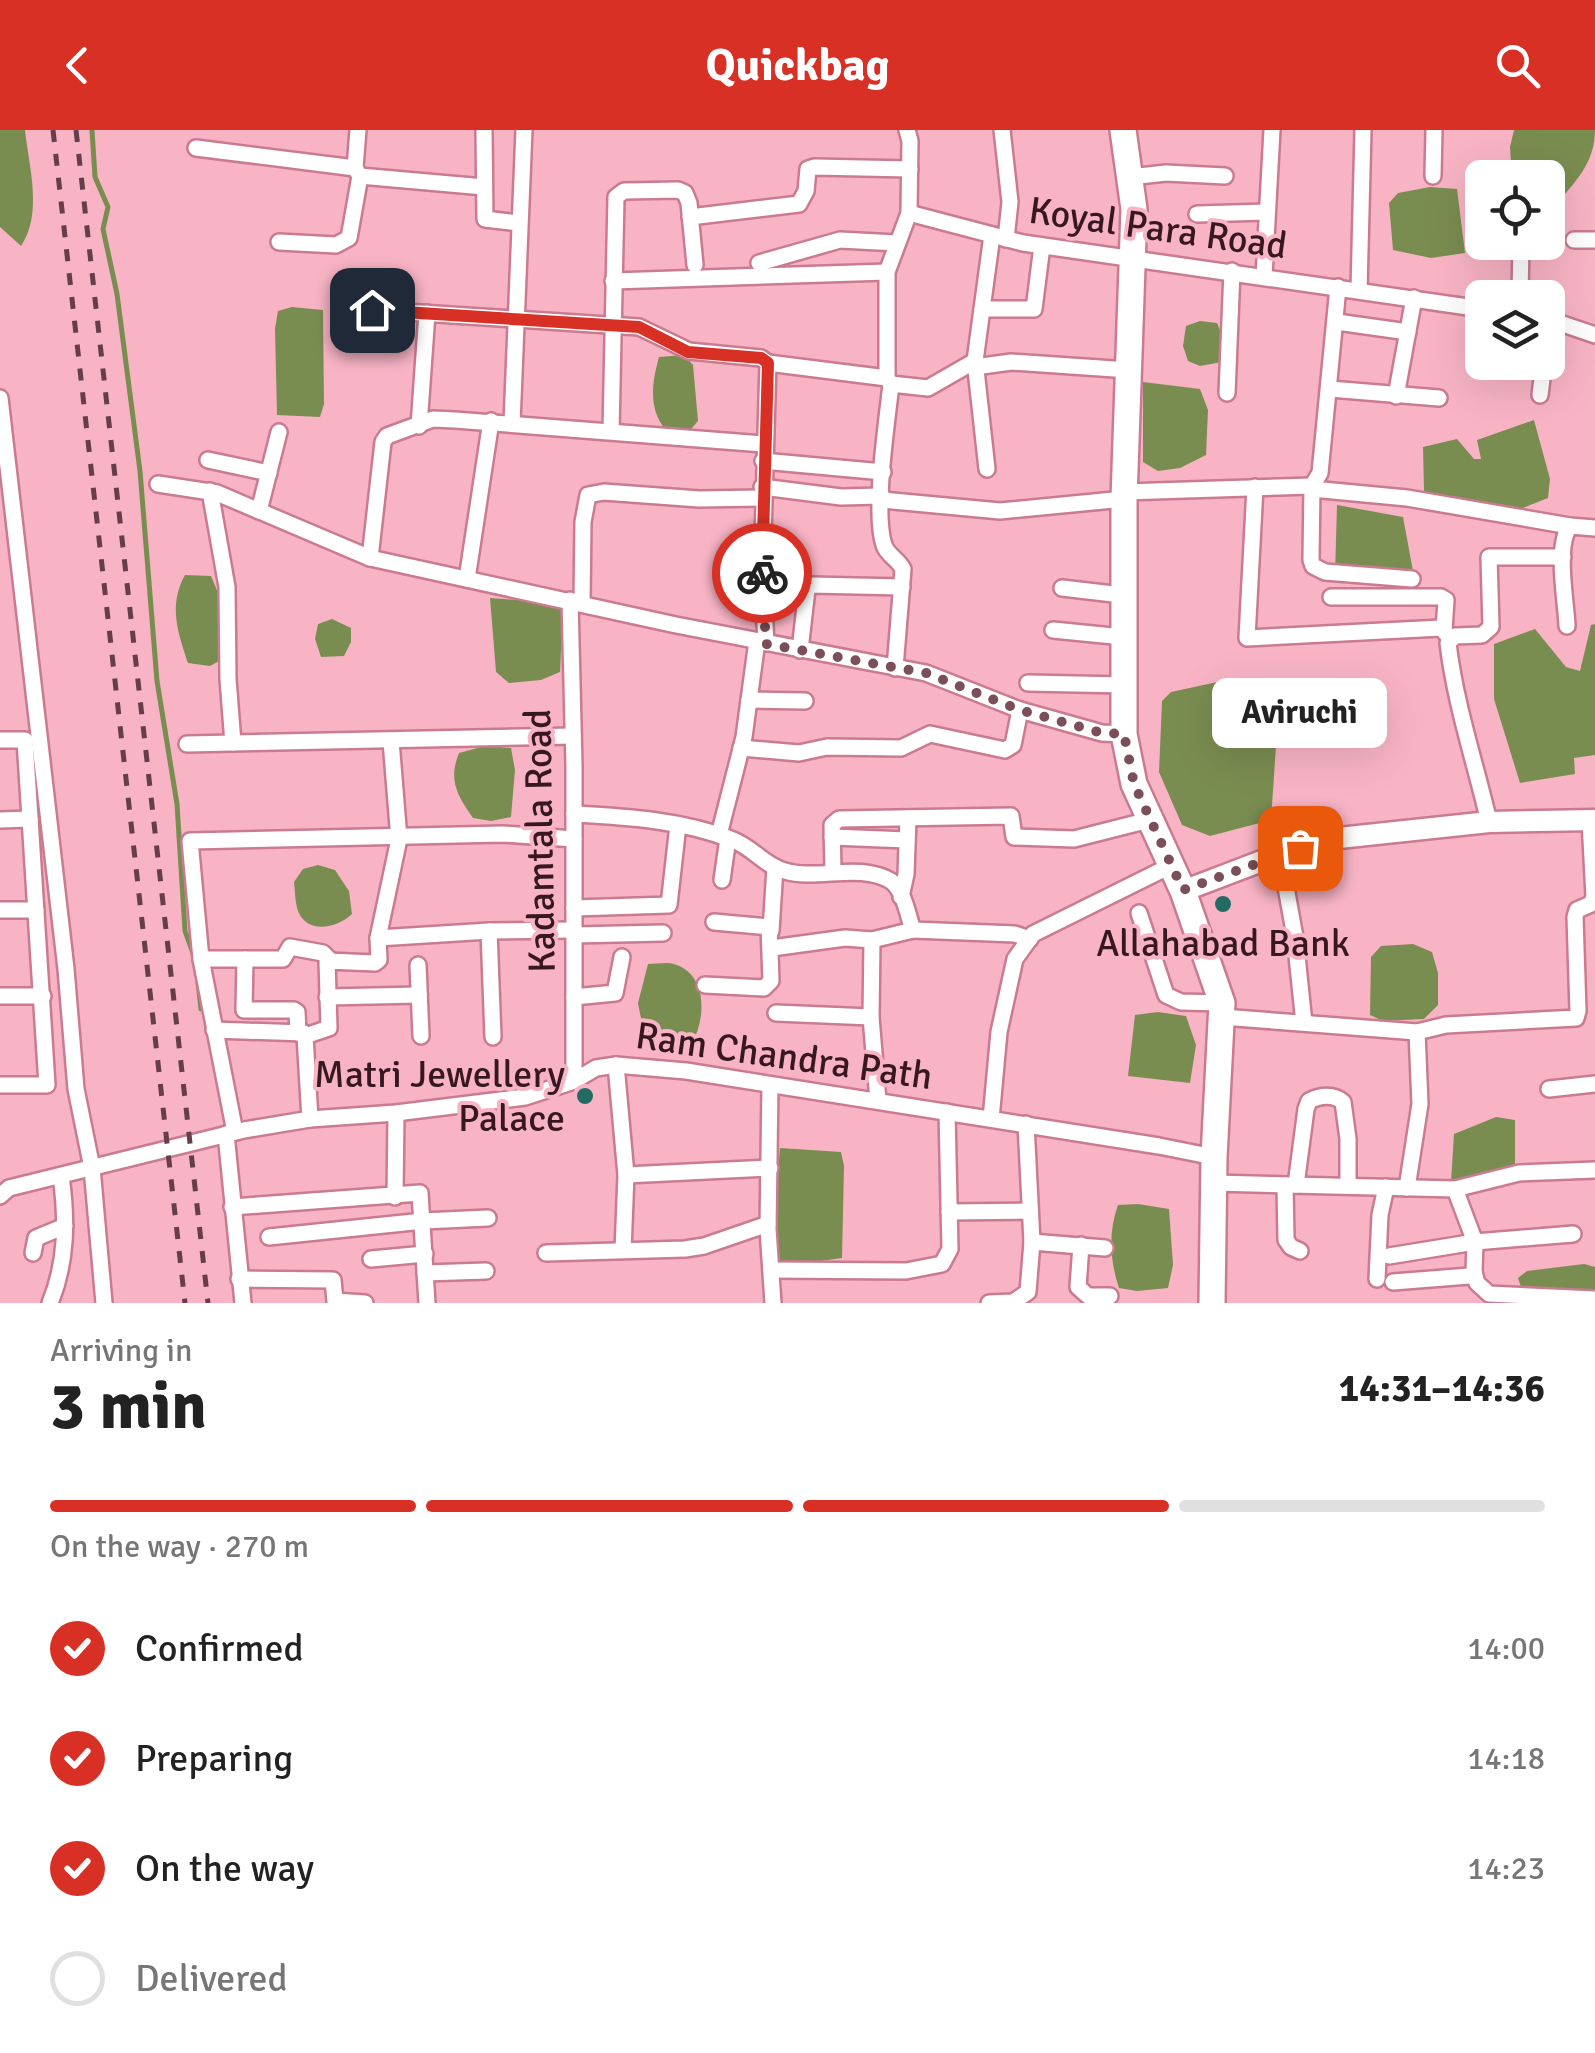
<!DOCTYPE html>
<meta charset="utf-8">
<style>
body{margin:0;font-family:Signika,sans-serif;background:#f6f6f6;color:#222;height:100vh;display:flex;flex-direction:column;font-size:38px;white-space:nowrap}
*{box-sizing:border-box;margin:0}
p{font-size:32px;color:#767676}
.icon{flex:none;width:55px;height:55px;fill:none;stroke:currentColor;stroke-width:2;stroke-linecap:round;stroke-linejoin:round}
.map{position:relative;height:1173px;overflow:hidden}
.details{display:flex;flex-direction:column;background:#fff;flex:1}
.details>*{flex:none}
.fabs{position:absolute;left:1465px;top:30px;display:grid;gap:20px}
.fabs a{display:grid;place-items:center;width:100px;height:100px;border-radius:15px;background:#fff;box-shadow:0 10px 40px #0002;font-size:50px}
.pin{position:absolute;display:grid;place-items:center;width:85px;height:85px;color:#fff;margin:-42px;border-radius:20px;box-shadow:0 5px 15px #0006}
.courier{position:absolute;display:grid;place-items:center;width:100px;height:100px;margin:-50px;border:8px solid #d93025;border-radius:50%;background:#fff;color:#222;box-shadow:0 2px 12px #0007}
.bubble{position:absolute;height:70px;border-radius:15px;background:#fff;box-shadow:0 10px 40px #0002;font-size:32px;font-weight:700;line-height:70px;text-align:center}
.head em{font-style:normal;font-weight:700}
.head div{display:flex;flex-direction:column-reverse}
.head{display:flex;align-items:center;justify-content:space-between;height:170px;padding:0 50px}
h1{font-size:65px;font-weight:700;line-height:75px}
.bar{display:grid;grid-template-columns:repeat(4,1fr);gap:15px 10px;align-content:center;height:120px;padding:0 50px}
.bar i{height:12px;border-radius:8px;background:#e0e0e0}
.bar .on{background:#d93025}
.bar p{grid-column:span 4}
ol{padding:0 50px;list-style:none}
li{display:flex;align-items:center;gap:30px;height:110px}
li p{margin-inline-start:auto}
li .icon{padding:10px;border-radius:50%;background:#d93025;color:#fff;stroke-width:4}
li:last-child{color:#767676}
li i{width:55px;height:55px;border:5px solid #e0e0e0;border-radius:50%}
header{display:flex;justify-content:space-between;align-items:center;height:130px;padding:0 50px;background:#d93025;color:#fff;font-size:45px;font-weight:700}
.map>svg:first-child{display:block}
.water{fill:#7a8d50}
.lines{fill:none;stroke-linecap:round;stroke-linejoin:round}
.stream{stroke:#7a8d50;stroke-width:5}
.minor-casing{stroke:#ca7b90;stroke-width:20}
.tertiary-casing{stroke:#ca7b90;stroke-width:25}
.primary-casing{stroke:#ca7b90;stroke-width:30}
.minor{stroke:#fff;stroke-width:15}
.tertiary{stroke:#fff;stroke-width:20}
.primary{stroke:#fff;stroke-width:25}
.rail{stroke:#663e49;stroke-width:5;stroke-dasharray:12 12;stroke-linecap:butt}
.done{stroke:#7b4f5a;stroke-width:10;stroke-dasharray:0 18}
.route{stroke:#d93025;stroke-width:12}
.poi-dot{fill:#236b62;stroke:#f8b4c5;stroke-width:4}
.labels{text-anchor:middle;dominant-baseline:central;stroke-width:8;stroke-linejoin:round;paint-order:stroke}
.street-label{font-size:38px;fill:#371821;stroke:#f8b4c5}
.poi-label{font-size:38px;fill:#371821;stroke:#f8b4c5}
</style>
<header><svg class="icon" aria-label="back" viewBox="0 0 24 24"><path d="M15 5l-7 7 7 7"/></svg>Quickbag<svg class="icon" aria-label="search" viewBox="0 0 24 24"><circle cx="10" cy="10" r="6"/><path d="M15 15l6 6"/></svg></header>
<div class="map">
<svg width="1595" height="1173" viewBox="0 0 1595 1173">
<rect width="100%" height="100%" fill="#f8b4c5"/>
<g class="water">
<path d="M 0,0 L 25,0 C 29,37 43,84 21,116 L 0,97 Z"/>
<path d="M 1514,0 L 1595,0 C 1595,34 1574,53 1553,78 L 1548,80 L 1548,48 L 1512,47 L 1510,17 Z"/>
<polygon points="1430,57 1457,59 1465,123 1431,128 1393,120 1389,73 1398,63"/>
<polygon points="292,177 323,180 324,274 320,287 277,285 275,199 278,181"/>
<polygon points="1200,191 1217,193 1225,212 1222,232 1200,236 1188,231 1183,216 1186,196"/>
<path d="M 684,225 L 693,235 L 698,291 L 691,299 L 665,299 C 648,278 652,252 659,227 Z"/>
<polygon points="1143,252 1200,259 1208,280 1206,325 1180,338 1158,341 1143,332"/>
<polygon points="1534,290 1550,349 1548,368 1513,382 1433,376 1424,361 1423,317 1457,309 1474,329 1481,329 1477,310"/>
<polygon points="1337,375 1403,387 1415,452 1335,445"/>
<path d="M 185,445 L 211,446 L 221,470 L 218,500 L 221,530 L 210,536 L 188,533 C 178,503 168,475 185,445 Z"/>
<polygon points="490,468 546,472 563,479 560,542 541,550 509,553 496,542"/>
<polygon points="332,489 351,498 351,512 344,526 321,527 315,509 318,494"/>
<polygon points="1595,494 1595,625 1574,628 1575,644 1520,653 1494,569 1494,514 1535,499 1566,537 1580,541 1591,495"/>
<polygon points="1222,551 1260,554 1277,601 1271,690 1210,706 1182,695 1159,642 1162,571 1171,562"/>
<path d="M 485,616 L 511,618 L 515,640 L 511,687 L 491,691 L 473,688 C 457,665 448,650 459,623 Z"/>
<path d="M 318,735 L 335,740 L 349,761 L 352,784 C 336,799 305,805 297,778 C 295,770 295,760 294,752 L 303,739 Z"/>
<polygon points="1413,814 1432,822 1438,843 1438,875 1424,889 1383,891 1370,885 1371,827 1381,816"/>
<path d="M 648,834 C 656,834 667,832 674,834 C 708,844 706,889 692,913 L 667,913 L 643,899 L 638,873 Z"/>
<polygon points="1158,882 1186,886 1196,915 1190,953 1128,946 1135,885"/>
<polygon points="1496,987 1515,990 1515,1038 1451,1052 1454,1004"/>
<polygon points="780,1018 841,1022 844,1036 842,1128 778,1137 773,1095"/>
<path d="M 1138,1074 L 1169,1079 L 1173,1135 L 1168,1158 L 1137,1161 L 1119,1158 C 1110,1131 1108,1102 1118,1075 Z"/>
<polygon points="1584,1134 1595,1137 1595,1170 1525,1169 1518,1148 1527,1141"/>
</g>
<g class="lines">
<g class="stream">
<polyline points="92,0 95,47 108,77 103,99 117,164 140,341 157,551 177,674 185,801 194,826"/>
<polyline points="198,852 201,879"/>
</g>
<g class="minor-casing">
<g id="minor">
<polyline points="358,0 355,38 360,46 484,57"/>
<polyline points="484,0 485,89 519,93"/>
<polyline points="1002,0 1010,72 1006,109"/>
<polyline points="196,18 355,38"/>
<polyline points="1433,46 1434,0"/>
<polyline points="1130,47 1166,43 1225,46"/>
<polyline points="909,83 1023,113 1482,179"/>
<polyline points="1197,84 1267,82"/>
<polyline points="690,87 799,74 806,61 808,39 814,37 910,39"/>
<polyline points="1574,110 1595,110"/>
<polyline points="279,112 336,115 349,108 360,46"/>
<polyline points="759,133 840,110 897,113"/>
<polyline points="1264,146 1272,0"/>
<polyline points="613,151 887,142"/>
<polyline points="1338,157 1320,343 1312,356 1311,430 1313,436 1325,442 1412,449"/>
<polyline points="1359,160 1363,0"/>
<polyline points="1520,168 1521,112"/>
<polyline points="344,178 639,197 689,221 761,228 768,233 887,248"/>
<polyline points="982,179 1034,179 1042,116"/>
<polyline points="1548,189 1595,205"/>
<polyline points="1337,192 1408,202"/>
<polyline points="975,231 987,339"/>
<polyline points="975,237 1011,232 1129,240"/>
<polyline points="891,254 928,258 975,231 992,105"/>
<polyline points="1330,259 1439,268"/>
<polyline points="1227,263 1232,141"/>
<polyline points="1540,265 1544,232"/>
<polyline points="1396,266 1414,168"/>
<polyline points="0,268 66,839 76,959 92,1038 104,1173"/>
<polyline points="512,293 524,0"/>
<polyline points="419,296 427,183"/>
<polyline points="611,301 616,67 624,61 678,60 685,63 689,73 695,135"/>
<polyline points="208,330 269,343"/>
<polyline points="763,331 883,342"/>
<polyline points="158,354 217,363 370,428 676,495 926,543 1020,580 1102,603 1124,604"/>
<polyline points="762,357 841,367 882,366"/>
<polyline points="1255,357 1247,508 1441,498 1450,508"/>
<polyline points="1312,359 1407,368 1570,396"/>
<polyline points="210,361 227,457 228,549 233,613"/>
<polyline points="1124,362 1312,356"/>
<polyline points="882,370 1000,381 1124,369"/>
<polyline points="259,381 279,302"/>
<polyline points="370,428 383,312 387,306 433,289 455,290 763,314"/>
<polyline points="467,449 491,291"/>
<polyline points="1062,458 1122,465"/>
<polyline points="1331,467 1441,467 1446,470 1444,500"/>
<polyline points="570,470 574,636 574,951"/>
<polyline points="582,472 583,392 588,365 604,362 699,369 762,368"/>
<path d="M 1567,496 C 1566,470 1555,416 1570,396 L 1595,398"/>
<polyline points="1053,500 1123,507"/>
<polyline points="766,513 762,441 768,233"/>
<polyline points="800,520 807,459 811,455 902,457"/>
<path d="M 895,538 L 903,439 C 898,429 887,425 884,415 C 873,382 887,292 891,254 L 887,248 L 887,142 L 909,83 L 910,11 L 907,0"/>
<polyline points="1028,553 1124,555"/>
<polyline points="749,570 805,571"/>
<polyline points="0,610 25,610 47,955 0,955"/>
<polyline points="187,614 573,606"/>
<polyline points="741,618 799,623 827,617 901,618 930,604 1005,620 1013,615 1020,580"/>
<path d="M 574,684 C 627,687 683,690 733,710 C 752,717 765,736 785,741 C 818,751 859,732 891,751 C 904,760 908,786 913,800 L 1015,804 L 1030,809"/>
<polyline points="0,690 30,689"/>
<path d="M 1489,692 C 1475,632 1455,573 1448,513 L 1455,506 L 1482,505 L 1491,497 L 1489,427 L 1563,427"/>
<polyline points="719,705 744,607 757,511"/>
<polyline points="832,707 907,710"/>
<polyline points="1280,724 1295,807 1304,893"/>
<polyline points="833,741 832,695 839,689 1011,686 1014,707 1074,709 1149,690"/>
<polyline points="722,750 728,708"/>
<polyline points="901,767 906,744 908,688"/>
<polyline points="574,778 669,775 678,695"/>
<polyline points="0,780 36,780"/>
<polyline points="1139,783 1166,865 1181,872 1222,873"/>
<polyline points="489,801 493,907"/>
<polyline points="771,801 775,737"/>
<polyline points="574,805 663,803"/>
<polyline points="378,808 489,801 574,800"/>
<polyline points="872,810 871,887 878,971"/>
<polyline points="772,818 845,808 872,810 913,800"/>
<polyline points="201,829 283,829 290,817 323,823 330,830"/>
<polyline points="245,829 244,880 294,880 297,882 298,903"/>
<polyline points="418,835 421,906"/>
<polyline points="705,855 764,858 771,851 769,797 714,792"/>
<polyline points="0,866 43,866"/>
<polyline points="327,867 419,865"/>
<polyline points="574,867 615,863 622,827"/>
<polyline points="776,883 871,887"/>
<polyline points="1222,887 1417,902 1420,974 1407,1058"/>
<polyline points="214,900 304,903"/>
<polyline points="1417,902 1446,895 1576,888 1578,881 1575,787 1577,780 1591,774 1594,767 1590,690"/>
<polyline points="616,935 626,1045 623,1120"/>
<polyline points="770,955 768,1099 773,1173"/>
<polyline points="1549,959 1595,954"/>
<polyline points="310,989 305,906 329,898 327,831 375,833 379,830 378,808 399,709 391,611"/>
<polyline points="991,989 999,902 1015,829 1033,804 1170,736"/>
<polyline points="235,1002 201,829 190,711 503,704 574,709"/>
<polyline points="226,1004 243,1173"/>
<polyline points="626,1045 770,1038"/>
<polyline points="1214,1053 1455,1059 1519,1043 1595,1040"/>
<polyline points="1285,1055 1286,1110 1291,1117 1300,1121"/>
<path d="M 1296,1055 L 1306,979 L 1309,971 C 1320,965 1334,964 1343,972 L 1348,1009 L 1348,1056"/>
<polyline points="0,1066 9,1058 244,1000 310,989 396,983 525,967 574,951 596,938 616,935 686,941 1159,1016 1214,1027"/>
<polyline points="395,1067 396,983"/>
<polyline points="232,1077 420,1063 427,1173"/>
<polyline points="949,1082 1030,1081"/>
<polyline points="269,1107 423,1091 488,1088"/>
<polyline points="1032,1112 1105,1118"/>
<polyline points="1081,1115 1078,1157 1088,1166 1110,1166"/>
<polyline points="33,1123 36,1108 65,1096"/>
<polyline points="546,1123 685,1119 704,1116 768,1094"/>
<polyline points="1389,1126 1475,1112 1573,1104"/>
<polyline points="371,1129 425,1124"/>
<polyline points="771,1140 906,1141 942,1134 950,1119 947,982"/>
<polyline points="1474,1142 1477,1153 1489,1164 1595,1169"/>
<polyline points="425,1143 486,1141"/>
<polyline points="239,1149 333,1150 335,1171 365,1173"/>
<polyline points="1377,1149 1380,1085 1386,1057"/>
<polyline points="1393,1152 1469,1146 1474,1142 1475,1112 1455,1059"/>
<path d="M 50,1173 C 67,1132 67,1089 61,1046"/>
<polyline points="989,1173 1013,1172 1028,1162 1032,1112 1026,994"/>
</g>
</g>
<g class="tertiary-casing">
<polyline id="tertiary" points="1183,761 1280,724 1339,708 1489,692 1595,690"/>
</g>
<g class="primary-casing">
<polyline id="primary" points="1123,0 1134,79 1124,369 1124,604 1134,654 1183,761 1222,873 1214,1027 1212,1173"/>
</g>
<use href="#minor" class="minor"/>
<use href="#tertiary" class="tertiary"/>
<use href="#primary" class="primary"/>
<g class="rail">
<polyline points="53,0 185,1173"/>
<polyline points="76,0 208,1173"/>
</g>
</g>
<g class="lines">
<polyline class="done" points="762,443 766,514 926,543 1020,580 1102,603 1124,604 1134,654 1183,760 1300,718"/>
<polyline class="route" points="372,180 639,197 688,222 761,228 768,233 762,443"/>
</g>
<g class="poi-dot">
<circle cx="1223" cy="774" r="10"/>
<circle cx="585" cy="966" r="10"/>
</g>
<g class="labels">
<g class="street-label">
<text transform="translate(1158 98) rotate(8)">Koyal Para Road</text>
<text transform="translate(540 711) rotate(-91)">Kadamtala Road</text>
<text transform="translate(784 926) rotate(8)">Ram Chandra Path</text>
</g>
<g class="poi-label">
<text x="1223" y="813">Allahabad Bank</text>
<text x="565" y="944" text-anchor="end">Matri Jewellery<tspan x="565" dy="44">Palace</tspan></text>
</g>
</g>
</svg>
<div class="fabs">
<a><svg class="icon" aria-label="locate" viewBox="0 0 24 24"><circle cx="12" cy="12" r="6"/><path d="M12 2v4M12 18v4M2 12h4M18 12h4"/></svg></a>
<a><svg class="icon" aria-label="layers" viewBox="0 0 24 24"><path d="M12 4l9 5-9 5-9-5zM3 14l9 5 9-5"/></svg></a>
</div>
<div class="pin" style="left:1300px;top:718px;background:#ea580c"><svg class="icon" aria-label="bag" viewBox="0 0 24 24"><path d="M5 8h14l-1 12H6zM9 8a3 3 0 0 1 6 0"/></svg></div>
<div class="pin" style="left:372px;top:180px;background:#1f2937"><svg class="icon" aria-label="home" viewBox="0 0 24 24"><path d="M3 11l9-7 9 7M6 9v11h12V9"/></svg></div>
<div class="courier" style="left:762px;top:443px"><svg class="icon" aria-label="bike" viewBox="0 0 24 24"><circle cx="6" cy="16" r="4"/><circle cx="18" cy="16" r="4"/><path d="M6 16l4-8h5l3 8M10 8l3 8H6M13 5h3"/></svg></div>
<div class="bubble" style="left:1212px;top:548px;width:175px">Aviruchi</div>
</div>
<section class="details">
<div class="head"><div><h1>3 min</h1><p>Arriving in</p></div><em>14:31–14:36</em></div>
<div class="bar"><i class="on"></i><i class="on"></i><i class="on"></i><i></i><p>On the way · 270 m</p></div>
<ol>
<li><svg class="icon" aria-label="check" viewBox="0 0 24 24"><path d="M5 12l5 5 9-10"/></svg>Confirmed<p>14:00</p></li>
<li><svg class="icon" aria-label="check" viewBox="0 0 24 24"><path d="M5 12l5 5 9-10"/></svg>Preparing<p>14:18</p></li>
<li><svg class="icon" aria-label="check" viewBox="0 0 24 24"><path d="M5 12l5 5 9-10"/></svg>On the way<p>14:23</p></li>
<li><i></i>Delivered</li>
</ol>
</section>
